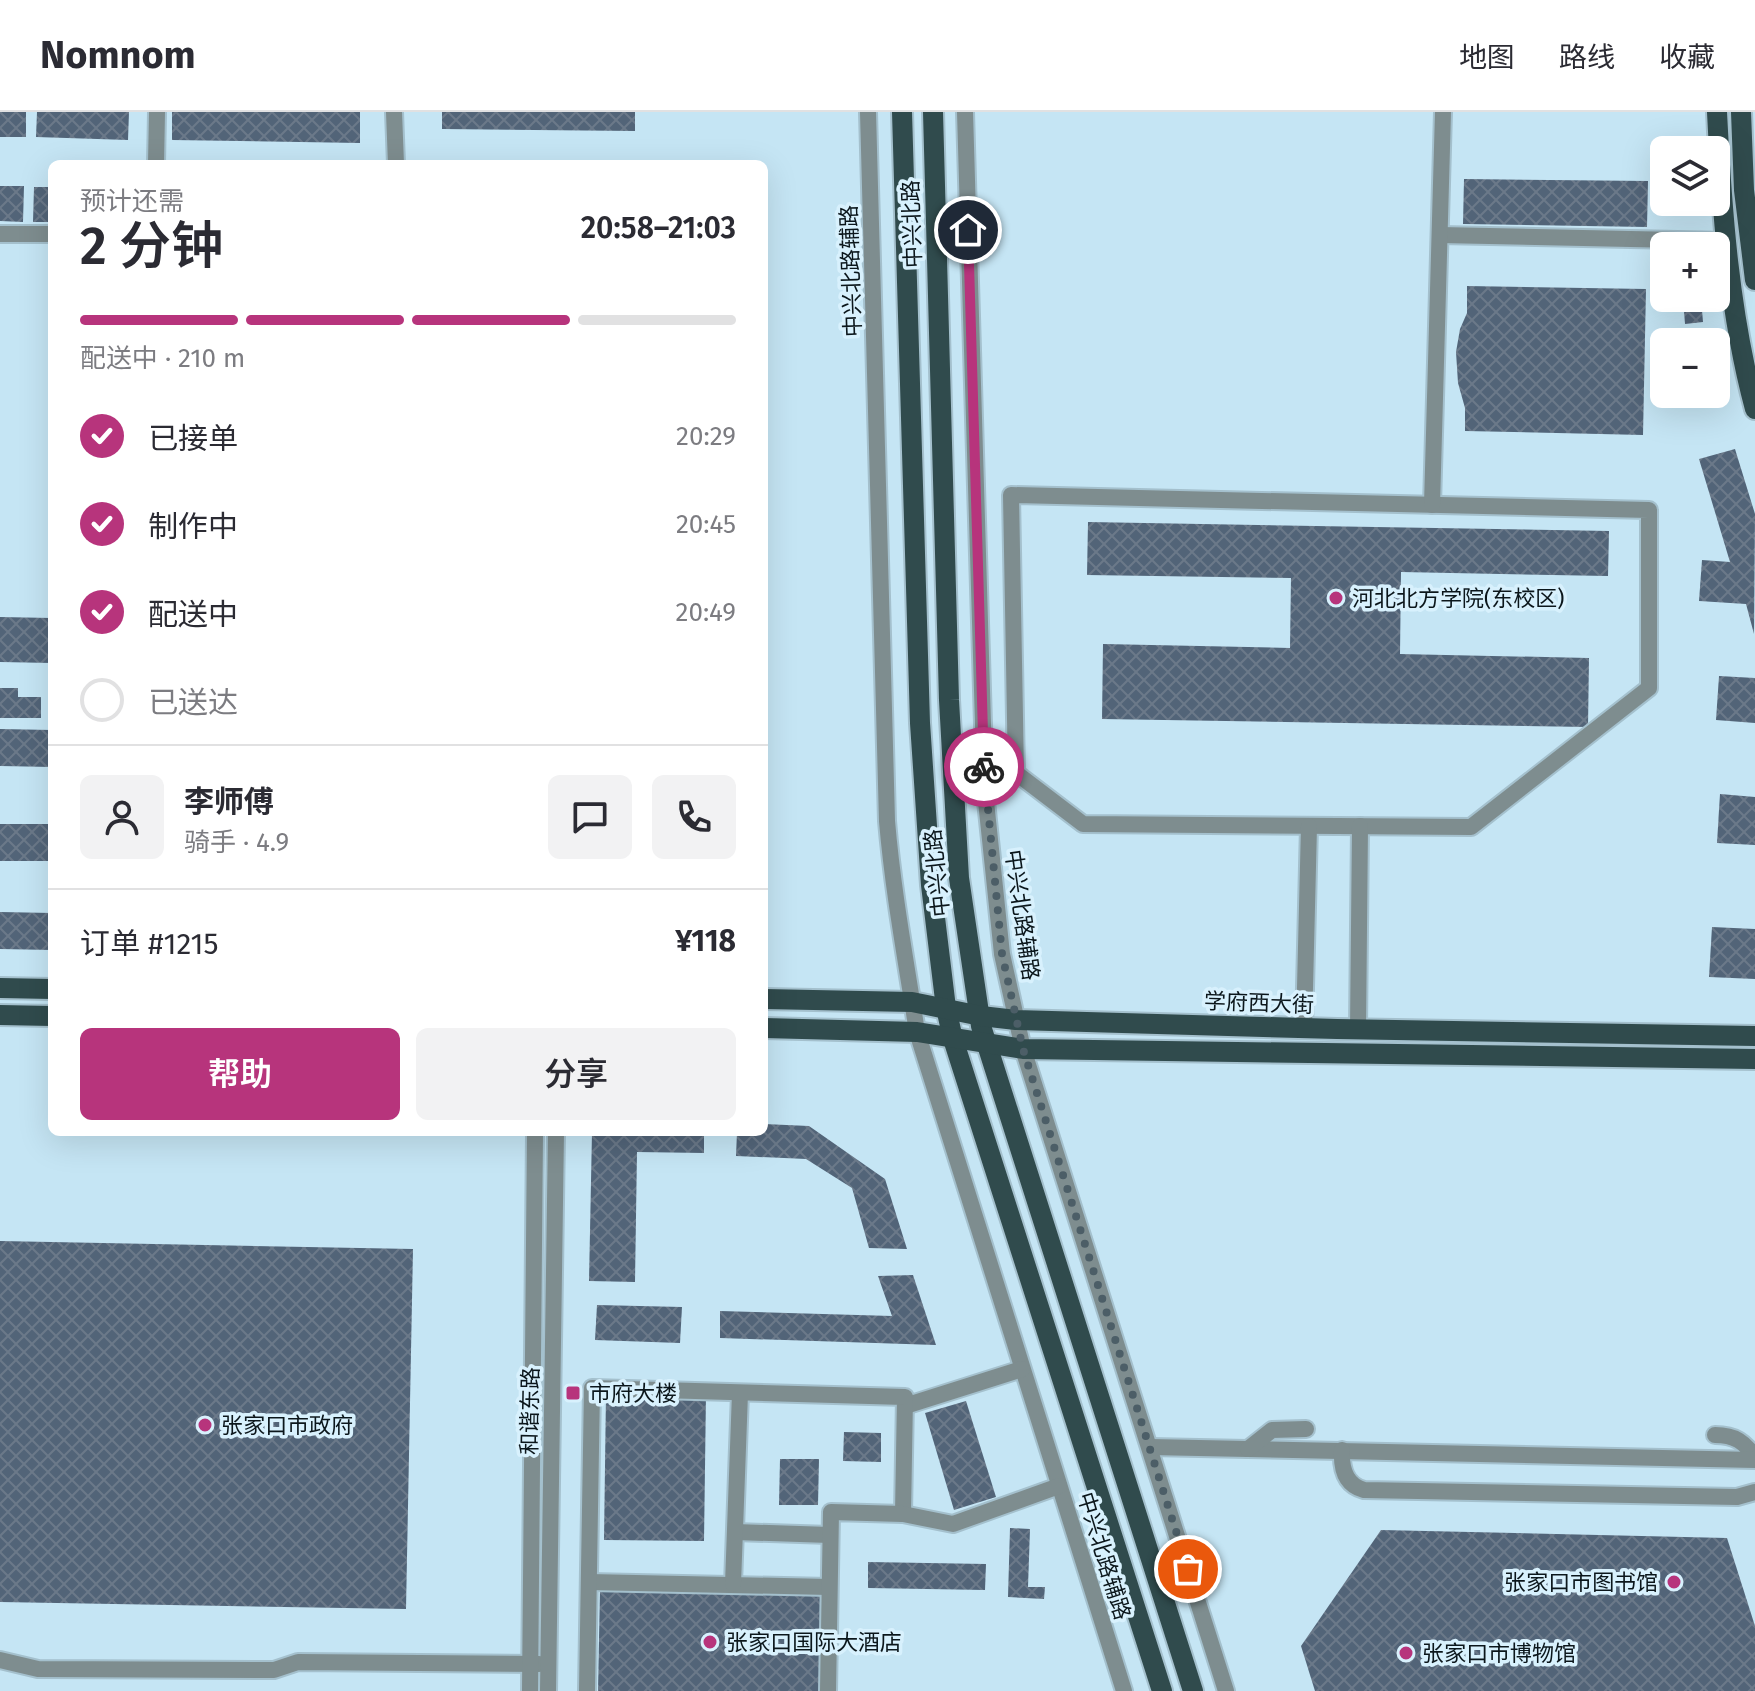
<!DOCTYPE html>
<html lang="zh">
<meta charset="utf-8">
<style>
body{margin:0;font-family:"Fira Sans","Noto Sans SC",sans-serif;background:#f2f2f3;color:#2b2b33;height:100vh;display:flex;flex-direction:column;font-size:30px;white-space:nowrap}
*{box-sizing:border-box;margin:0}
p{font-size:26px;color:#7c7c81}
.icon{flex:none;width:44px;height:44px;fill:none;stroke:currentColor;stroke-width:2;stroke-linecap:round;stroke-linejoin:round}
.map{position:relative;flex:1;overflow:hidden}
.details{position:absolute;left:48px;top:48px;width:720px;height:976px;display:flex;flex-direction:column;background:#fff;border-radius:12px;box-shadow:0 8px 32px #0002}
.details>*{flex:none}
.buttons{position:absolute;left:1650px;top:24px;display:grid;gap:16px}
.buttons a{display:grid;place-items:center;width:80px;height:80px;border-radius:12px;background:#fff;box-shadow:0 8px 32px #0002;font-size:40px}
.pin{position:absolute;display:grid;place-items:center;width:68px;height:68px;color:#fff;margin:-34px;border:4px solid #fff;border-radius:50%;box-shadow:0 2px 8px #0007}
.courier{position:absolute;display:grid;place-items:center;width:80px;height:80px;margin:-40px;border:6px solid #b7347c;border-radius:50%;background:#fff;color:#222;box-shadow:0 2px 10px #0007}
.summary em{font-style:normal;font-weight:600}
.summary div{display:flex;flex-direction:column-reverse}
.summary{display:flex;align-items:center;justify-content:space-between;height:136px;padding:0 32px}
h1{font-size:52px;font-weight:600;line-height:60px}
.bar{display:grid;grid-template-columns:repeat(4,1fr);gap:12px 8px;align-content:center;height:96px;padding:0 32px}
.bar i{height:10px;border-radius:6px;background:#e1e1e2}
.bar .selected{background:#b7347c}
.bar p{grid-column:span 4}
.line{display:flex;align-items:center;gap:20px;padding:0 32px;border-top:2px solid #e1e1e2}
.line div{flex:1}
.round{display:grid;place-items:center;flex:none;width:84px;height:84px;border-radius:12px;background:#f2f2f3}
ol{padding:0 32px;list-style:none}
li{display:flex;align-items:center;gap:24px;height:88px}
li p{margin-inline-start:auto}
li .icon{padding:8px;border-radius:50%;background:#b7347c;color:#fff;stroke-width:4}
li:last-child{color:#7c7c81}
li i{width:44px;height:44px;border:4px solid #e1e1e2;border-radius:50%}
.action{display:flex;gap:16px;margin-top:auto;padding:16px 32px}
.action a{flex:1;height:92px;border-radius:12px;background:#b7347c;color:#fff;font-size:32px;font-weight:600;line-height:92px;text-align:center}
.action a+a{background:#f2f2f3;color:#2b2b33}
header{display:flex;align-items:center;gap:48px;box-sizing:border-box;height:112px;padding:0 40px;background:#fff;border-bottom:2px solid #e1e1e2}
header strong{font-size:38px}
nav{display:flex;gap:44px;margin-inline-start:auto;font-size:28px}
.map>svg:first-child{display:block}
.building{fill:url(#building-cross-hatch)}
.lines{fill:none;stroke-linecap:round;stroke-linejoin:round}
.minor-casing{stroke:#a4c0cd;stroke-width:20}
.major-casing{stroke:#a4c0cd;stroke-width:24}
.minor{stroke:#7e8d8f;stroke-width:16}
.major{stroke:#304b4d;stroke-width:20}
.done{stroke:#4c5e67;stroke-width:8;stroke-dasharray:0 14.4}
.route{stroke:#b7347c;stroke-width:10}
.poi-dot{fill:#b7347c;stroke:#d8f1fd;stroke-width:3}
.labels{text-anchor:middle;dominant-baseline:central;stroke-width:7;stroke-linejoin:round;paint-order:stroke}
.street-label{font-size:22px;fill:#0b161b;stroke:#d8f1fd}
.poi-label{font-size:22px;fill:#0b161b;stroke:#d8f1fd;text-anchor:start}
</style>
<header>
<strong>Nomnom</strong>
<nav><a>地图</a><a>路线</a><a>收藏</a></nav>
</header>
<div class="map">
<svg width="1755" height="1579" viewBox="0 0 1755 1579">
<defs>
<pattern id="building-cross-hatch" width="8" height="8" patternUnits="userSpaceOnUse" patternTransform="scale(2)"><rect width="8" height="8" fill="#526478"/><path d="M0 0l8 8M0 8l8-8" fill="none" stroke="#6b7989"/></pattern>
</defs>
<rect width="100%" height="100%" fill="#c5e5f4"/>
<g class="building">
<rect x="0" y="0" width="26" height="25"/>
<polygon points="37,0 129,0 128,28 36,25"/>
<polygon points="172,0 360,0 360,31 172,28"/>
<polygon points="442,0 635,0 635,19 442,17"/>
<polygon points="1464,67 1648,69 1647,115 1463,112"/>
<polygon points="0,74 24,74 23,110 0,109"/>
<polygon points="34,75 52,75 52,110 33,110"/>
<polygon points="1467,174 1646,177 1643,323 1465,319 1465,296 1458,271 1456,240 1460,217 1467,201"/>
<polygon points="1683,186 1701,186 1703,210 1685,212"/>
<polygon points="1735,337 1755,402 1754,522 1746,492 1699,489 1702,448 1730,450 1699,347"/>
<polygon points="1088,410 1609,419 1608,464 1401,460 1400,542 1589,546 1588,615 1102,607 1103,532 1290,536 1291,466 1087,463"/>
<polygon points="0,505 52,506 52,551 0,550"/>
<polygon points="1719,564 1755,566 1755,611 1716,608"/>
<polygon points="0,576 18,576 18,585 41,585 41,606 0,606"/>
<polygon points="0,617 52,618 52,655 0,654"/>
<polygon points="1720,682 1755,685 1755,733 1717,731"/>
<rect x="0" y="712" width="52" height="37"/>
<polygon points="0,800 52,801 52,838 0,837"/>
<polygon points="1712,815 1755,817 1755,867 1709,865"/>
<polygon points="764,1012 809,1014 885,1067 907,1137 869,1136 852,1076 806,1047 736,1044 737,1020 764,1020"/>
<polygon points="592,1020 704,1020 704,1041 637,1040 635,1170 589,1169"/>
<polygon points="0,1129 413,1137 406,1497 0,1490"/>
<polygon points="913,1163 936,1233 720,1226 720,1199 892,1204 878,1164"/>
<polygon points="597,1193 682,1195 680,1231 595,1228"/>
<polygon points="606,1281 706,1282 704,1429 604,1428"/>
<polygon points="966,1289 996,1385 954,1398 925,1301"/>
<polygon points="844,1320 881,1321 881,1350 843,1349"/>
<polygon points="780,1347 819,1347 818,1393 779,1393"/>
<polygon points="1010,1416 1030,1417 1028,1475 1045,1475 1044,1487 1008,1485"/>
<polygon points="1381,1418 1727,1426 1755,1514 1755,1579 1315,1579 1301,1534"/>
<polygon points="868,1450 986,1452 985,1478 868,1476"/>
<polygon points="600,1476 822,1480 821,1579 598,1579"/>
</g>
<g class="lines">
<g class="minor-casing">
<g id="minor">
<polyline points="394,0 396,52"/>
<path d="M 868,0 L 887,709 C 893,780 906,849 917,920 L 1124,1579"/>
<polyline points="965,0 985,680 1002,842 1023,937 1226,1579"/>
<polyline points="156,52 157,0"/>
<polyline points="0,122 52,122"/>
<polyline points="1440,123 1725,129"/>
<polygon points="1011,383 1649,398 1649,576 1471,715 1083,712 1016,661"/>
<polyline points="1432,393 1443,0"/>
<polyline points="1304,916 1309,714"/>
<polyline points="1358,918 1360,714"/>
<polyline points="905,1294 1022,1257"/>
<path d="M 1715,1323 C 1735,1323 1745,1330 1755,1346"/>
<polyline points="1150,1335 1755,1348"/>
<polyline points="1248,1337 1272,1318 1306,1317"/>
<path d="M 1342,1338 C 1341,1356 1345,1373 1364,1378 L 1737,1385 L 1755,1380"/>
<polyline points="735,1420 830,1423"/>
<polyline points="589,1470 829,1475"/>
<polyline points="733,1472 740,1281"/>
<polyline points="0,1548 38,1557 274,1558 298,1550 539,1552"/>
<polyline points="530,1579 535,1020"/>
<polyline points="548,1579 556,1020"/>
<polyline points="587,1579 592,1276 905,1285 903,1402"/>
<polyline points="828,1579 831,1400 903,1402 953,1412 1059,1374"/>
</g>
</g>
<g class="major-casing">
<g id="major">
<polyline points="902,0 920,611 931,773 946,896 953,927 1162,1579"/>
<polyline points="933,0 949,588 959,766 981,914 1193,1579"/>
<path d="M 1717,0 C 1722,100 1729,200 1755,297"/>
<polyline points="1741,0 1744,78 1755,168"/>
<polyline points="0,876 52,877"/>
<polyline points="764,887 912,890 981,904 1016,908 1337,917 1755,924"/>
<polyline points="0,903 52,904"/>
<polyline points="764,916 917,920 1023,937 1755,947"/>
</g>
</g>
<use href="#minor" class="minor"/>
<use href="#major" class="major"/>
</g>
<g class="lines">
<polyline class="done" points="984,655 1002,842 1023,937 1188,1457"/>
<polyline class="route" points="968,118 984,655"/>
</g>
<g class="poi-dot">
<circle cx="1336" cy="486" r="8"/>
<rect x="565" y="1273" width="16" height="16" rx="4"/>
<circle cx="205" cy="1313" r="8"/>
<circle cx="1674" cy="1470" r="8"/>
<circle cx="710" cy="1530" r="8"/>
<circle cx="1406" cy="1541" r="8"/>
</g>
<g class="labels">
<g class="street-label">
<text transform="translate(912 112) rotate(-92)">中兴北路</text>
<text transform="translate(851 159) rotate(-92)">中兴北路辅路</text>
<text transform="translate(937 761) rotate(-96)">中兴北路</text>
<text transform="translate(1022 803) rotate(82)">中兴北路辅路</text>
<text transform="translate(1259 891) rotate(2)">学府西大街</text>
<text transform="translate(530 1299) rotate(-89)">和谐东路</text>
<text transform="translate(1104 1444) rotate(73)">中兴北路辅路</text>
</g>
<g class="poi-label">
<text x="1352" y="486">河北北方学院(东校区)</text>
<text x="589" y="1281">市府大楼</text>
<text x="221" y="1313">张家口市政府</text>
<text x="1658" y="1470" text-anchor="end">张家口市图书馆</text>
<text x="726" y="1530">张家口国际大酒店</text>
<text x="1422" y="1541">张家口市博物馆</text>
</g>
</g>
</svg>
<div class="buttons">
<a><svg class="icon" aria-label="layers" viewBox="0 0 24 24"><path d="M12 4l9 5-9 5-9-5zM3 14l9 5 9-5"/></svg></a>
<a>+</a>
<a>−</a>
</div>
<div class="pin" style="left:1188px;top:1457px;background:#ea580c"><svg class="icon" aria-label="bag" viewBox="0 0 24 24"><path d="M5 8h14l-1 12H6zM9 8a3 3 0 0 1 6 0"/></svg></div>
<div class="pin" style="left:968px;top:118px;background:#1f2937"><svg class="icon" aria-label="home" viewBox="0 0 24 24"><path d="M3 11l9-7 9 7M6 9v11h12V9"/></svg></div>
<div class="courier" style="left:984px;top:655px"><svg class="icon" aria-label="bike" viewBox="0 0 24 24"><circle cx="6" cy="16" r="4"/><circle cx="18" cy="16" r="4"/><path d="M6 16l4-8h5l3 8M10 8l3 8H6M13 5h3"/></svg></div>
<section class="details">
<div class="summary"><div><h1>2 分钟</h1><p>预计还需</p></div><em>20:58–21:03</em></div>
<div class="bar"><i class="selected"></i><i class="selected"></i><i class="selected"></i><i></i><p>配送中 · 210 m</p></div>
<ol>
<li><svg class="icon" aria-label="check" viewBox="0 0 24 24"><path d="M5 12l5 5 9-10"/></svg>已接单<p>20:29</p></li>
<li><svg class="icon" aria-label="check" viewBox="0 0 24 24"><path d="M5 12l5 5 9-10"/></svg>制作中<p>20:45</p></li>
<li><svg class="icon" aria-label="check" viewBox="0 0 24 24"><path d="M5 12l5 5 9-10"/></svg>配送中<p>20:49</p></li>
<li><i></i>已送达</li>
</ol>
<div class="line" style="height:144px"><a class="round"><svg class="icon" aria-label="person" viewBox="0 0 24 24"><circle cx="12" cy="8" r="4"/><path d="M4 21q1-7 8-7t8 7"/></svg></a><div><b>李师傅</b><p>骑手 · 4.9</p></div><a class="round"><svg class="icon" aria-label="chat" viewBox="0 0 24 24"><path d="M4 5h16v11H9l-5 4z"/></svg></a><a class="round"><svg class="icon" aria-label="phone" viewBox="0 0 24 24"><path d="M5 4h4l2 5-3 2q2 4 5 5l2-3 5 2v4C11 20 4 13 5 4z"/></svg></a></div>
<div class="line" style="height:104px"><div>订单 #1215</div><b>¥118</b></div>
<div class="action"><a>帮助</a><a>分享</a></div>
</section>
</div>
